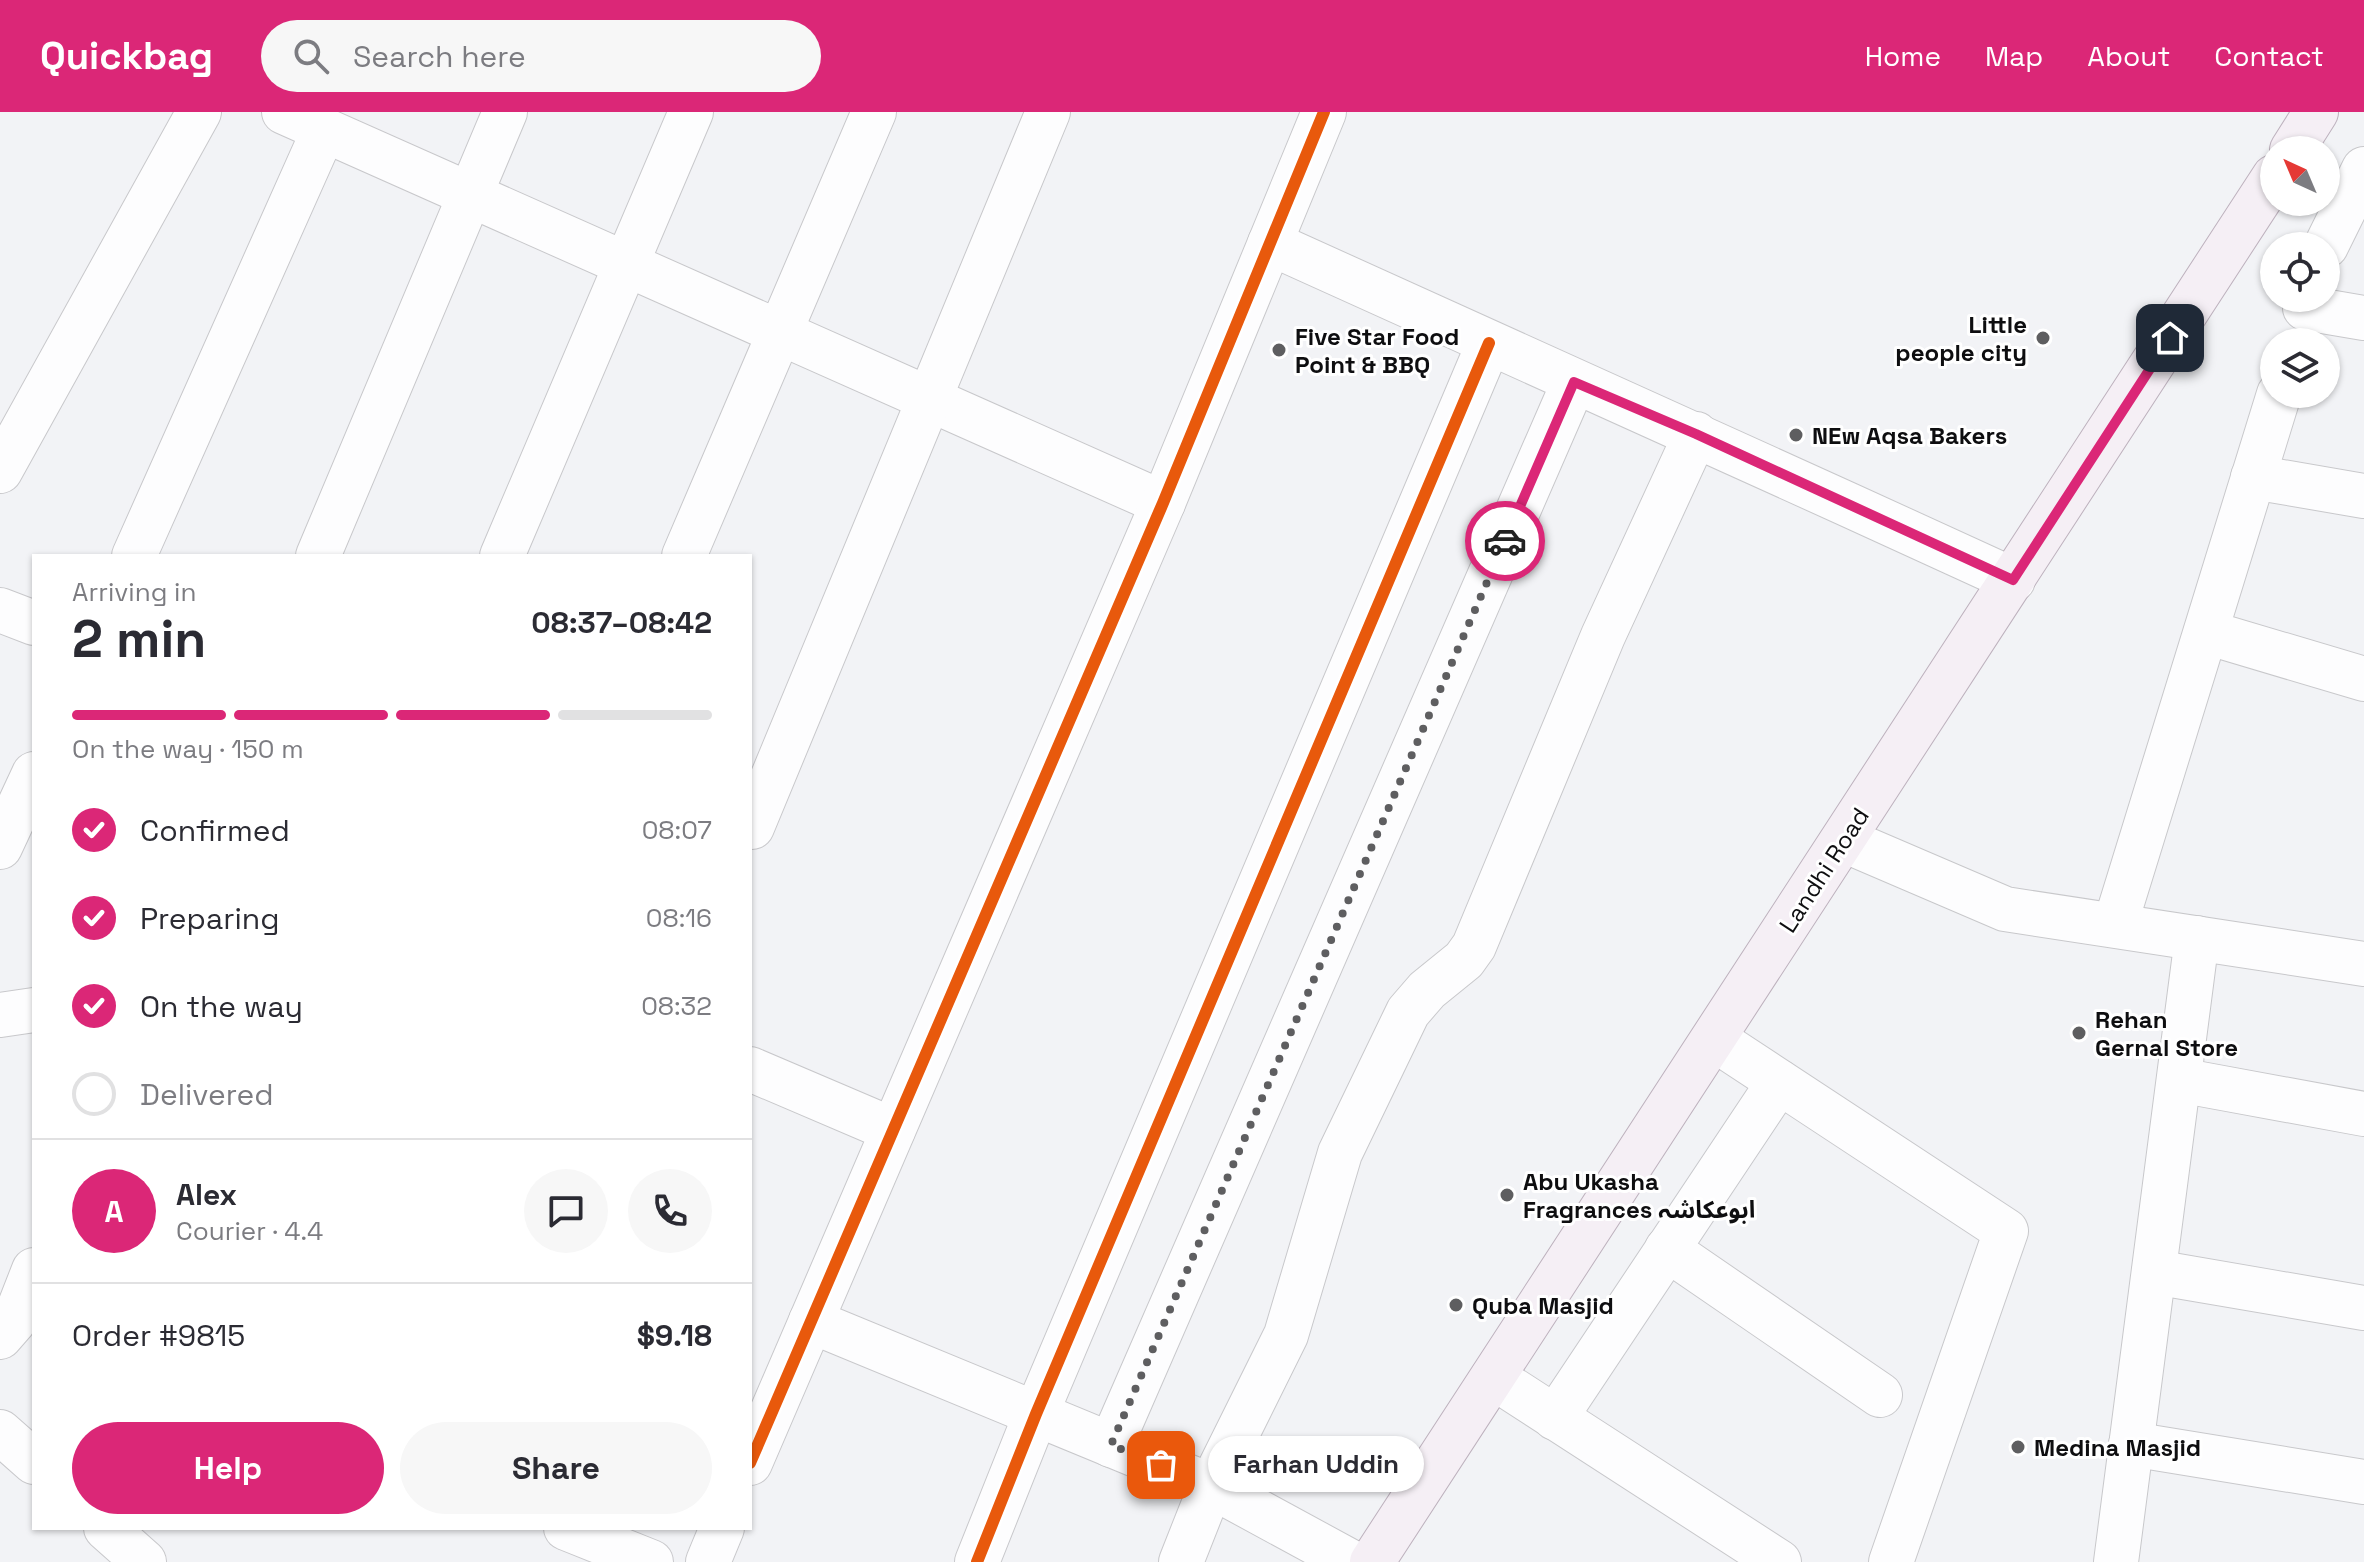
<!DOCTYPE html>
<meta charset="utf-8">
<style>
body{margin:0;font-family:"Space Grotesk","Noto Sans Arabic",sans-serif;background:#f7f7f7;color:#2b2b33;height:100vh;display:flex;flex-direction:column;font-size:30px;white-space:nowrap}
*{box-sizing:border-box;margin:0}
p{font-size:26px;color:#7c7c81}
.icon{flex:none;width:44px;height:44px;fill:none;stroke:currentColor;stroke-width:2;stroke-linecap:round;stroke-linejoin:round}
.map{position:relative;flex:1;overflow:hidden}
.sheet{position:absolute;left:32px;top:442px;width:720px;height:976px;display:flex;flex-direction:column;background:#fff;border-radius:0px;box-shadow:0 2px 6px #0004}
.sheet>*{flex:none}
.needle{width:52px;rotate:316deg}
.tools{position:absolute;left:2260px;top:24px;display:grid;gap:16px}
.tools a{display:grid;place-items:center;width:80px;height:80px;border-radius:50%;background:#fff;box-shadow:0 2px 6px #0004;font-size:40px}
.pin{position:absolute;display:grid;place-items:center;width:68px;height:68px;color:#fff;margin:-34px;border-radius:16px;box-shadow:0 4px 12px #0006}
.courier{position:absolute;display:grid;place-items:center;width:80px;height:80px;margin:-40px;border:6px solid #db2777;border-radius:50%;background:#fff;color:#222;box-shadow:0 2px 10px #0007}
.bubble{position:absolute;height:56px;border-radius:28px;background:#fff;box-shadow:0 2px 6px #0004;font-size:26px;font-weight:700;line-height:56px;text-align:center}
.summary em{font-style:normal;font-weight:700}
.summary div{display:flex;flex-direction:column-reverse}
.summary{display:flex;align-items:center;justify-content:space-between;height:136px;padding:0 40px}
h1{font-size:52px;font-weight:700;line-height:60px}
.bar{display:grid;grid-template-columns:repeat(4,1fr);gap:12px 8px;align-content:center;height:96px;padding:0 40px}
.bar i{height:10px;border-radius:6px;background:#e1e1e2}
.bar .active{background:#db2777}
.bar p{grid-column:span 4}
.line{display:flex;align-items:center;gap:20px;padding:0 40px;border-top:2px solid #e1e1e2}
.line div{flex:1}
.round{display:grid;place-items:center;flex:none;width:84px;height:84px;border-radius:42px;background:#f7f7f7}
ol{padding:0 40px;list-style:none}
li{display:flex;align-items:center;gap:24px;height:88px}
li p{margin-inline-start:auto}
li .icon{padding:8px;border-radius:50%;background:#db2777;color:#fff;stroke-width:4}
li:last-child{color:#7c7c81}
li i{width:44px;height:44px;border:4px solid #e1e1e2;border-radius:50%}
.cta{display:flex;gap:16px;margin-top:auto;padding:16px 40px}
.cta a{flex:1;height:92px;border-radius:48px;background:#db2777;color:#fff;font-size:32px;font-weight:700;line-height:92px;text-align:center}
.cta a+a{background:#f7f7f7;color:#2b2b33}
header{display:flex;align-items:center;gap:48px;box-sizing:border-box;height:112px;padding:0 40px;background:#db2777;color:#fff}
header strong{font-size:38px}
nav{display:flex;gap:44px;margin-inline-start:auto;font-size:28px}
.search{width:560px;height:72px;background:#f7f7f7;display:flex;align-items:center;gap:20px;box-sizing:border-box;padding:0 28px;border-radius:44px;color:#7c7c81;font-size:30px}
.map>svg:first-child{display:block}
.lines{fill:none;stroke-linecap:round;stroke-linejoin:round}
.minor-casing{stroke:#c8c8cb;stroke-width:46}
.major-casing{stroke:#bdb1bd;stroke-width:46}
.minor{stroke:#fdfdfe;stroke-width:44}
.major{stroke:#f5eff5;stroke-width:44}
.cycleway-casing{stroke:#fff;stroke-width:17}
.cycleway{stroke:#e8590c;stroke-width:12}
.done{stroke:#5e5e60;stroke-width:8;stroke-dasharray:0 14.4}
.route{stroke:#db2777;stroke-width:10}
.poi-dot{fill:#5e5e60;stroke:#fff;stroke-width:3}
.labels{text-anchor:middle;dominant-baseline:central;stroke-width:6;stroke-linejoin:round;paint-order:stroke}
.poi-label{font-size:24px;font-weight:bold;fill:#0e0e10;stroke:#fff;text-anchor:start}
.street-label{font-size:24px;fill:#0e0e10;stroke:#fff}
</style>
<header>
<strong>Quickbag</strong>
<div class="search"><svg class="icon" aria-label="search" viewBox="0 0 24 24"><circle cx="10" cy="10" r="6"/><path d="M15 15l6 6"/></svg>Search here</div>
<nav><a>Home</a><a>Map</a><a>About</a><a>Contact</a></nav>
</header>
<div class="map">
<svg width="2364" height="1450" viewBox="0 0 2364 1450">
<rect width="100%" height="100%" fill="#f2f3f6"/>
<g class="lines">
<g class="minor-casing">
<g id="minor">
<polyline points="284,0 1163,391"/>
<path d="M 1270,131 C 1517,244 1766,354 2013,468"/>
<polyline points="2326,134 2364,57"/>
<polyline points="2305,196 2364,206"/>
<polyline points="0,359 199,0"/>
<polyline points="2253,365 2364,384"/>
<polyline points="134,444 324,18"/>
<polyline points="318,444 505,0"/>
<polyline points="502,444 691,0"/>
<polyline points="684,444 874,0"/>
<polyline points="0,498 34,511"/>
<polyline points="2206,520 2364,567"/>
<polyline points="752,715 1048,0"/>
<polyline points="1844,728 2005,797 2364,852"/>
<polyline points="0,735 34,662"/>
<polyline points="2115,813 2279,282"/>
<polyline points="0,903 34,898"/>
<polyline points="1714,927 2006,1119 1891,1450"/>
<polyline points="750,957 893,1018"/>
<polyline points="2179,968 2364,1002"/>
<polyline points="1667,1137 1880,1283"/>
<polyline points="2154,1160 2364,1196"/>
<polyline points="811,1209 1211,1374 1351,1450"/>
<polyline points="0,1225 14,1209 34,1158"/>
<polyline points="1493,1265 1779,1450"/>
<polyline points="1555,1306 1779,970"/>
<polyline points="0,1320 34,1350"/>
<polyline points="2131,1332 2364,1370"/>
<polyline points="1111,1333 1574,270"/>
<polyline points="750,1351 1163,391 1324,0"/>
<polyline points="106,1416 144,1450"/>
<polyline points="566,1416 651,1450"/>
<polyline points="708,1450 722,1416"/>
<polyline points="977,1450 1036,1302 1489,231"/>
<polyline points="1181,1450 1211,1374 1286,1223 1340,1041 1408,900 1427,878 1464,848 1474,834 1603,524 1696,322"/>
<polyline points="2116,1450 2197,826"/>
</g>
</g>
<g class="major-casing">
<g id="major">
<polyline points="2292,38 2316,0"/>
<polyline points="1372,1450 2274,65"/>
</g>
</g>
<use href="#minor" class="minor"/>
<use href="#major" class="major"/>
<g class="cycleway-casing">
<g id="cycleway">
<polyline points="750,1351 1163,391 1324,0"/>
<polyline points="977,1450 1036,1302 1489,231"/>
</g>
</g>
<use href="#cycleway" class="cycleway"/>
</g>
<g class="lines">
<polyline class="done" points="1161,1353 1111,1333 1505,429"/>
<polyline class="route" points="1505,429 1574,270 1696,322 2013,468 2170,226"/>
</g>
<g class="poi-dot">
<circle cx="2043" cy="226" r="8"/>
<circle cx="1279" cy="238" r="8"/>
<circle cx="1796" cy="323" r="8"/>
<circle cx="2079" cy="921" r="8"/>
<circle cx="1507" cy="1083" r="8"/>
<circle cx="1456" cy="1193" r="8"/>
<circle cx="2018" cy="1335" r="8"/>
</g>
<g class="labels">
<g class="poi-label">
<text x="2027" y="212" text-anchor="end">Little<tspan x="2027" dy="28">people city</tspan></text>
<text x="1295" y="224">Five Star Food<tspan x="1295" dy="28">Point &amp; BBQ</tspan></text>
<text x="1812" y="323">NEw Aqsa Bakers</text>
<text x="2095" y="907">Rehan<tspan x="2095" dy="28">Gernal Store</tspan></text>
<text x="1523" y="1069">Abu Ukasha<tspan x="1523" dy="28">Fragrances ابوعکاشہ</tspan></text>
<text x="1472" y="1193">Quba Masjid</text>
<text x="2034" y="1335">Medina Masjid</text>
</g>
<g class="street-label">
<text transform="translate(1824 758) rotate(-57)">Landhi Road</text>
</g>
</g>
</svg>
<div class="tools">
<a><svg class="needle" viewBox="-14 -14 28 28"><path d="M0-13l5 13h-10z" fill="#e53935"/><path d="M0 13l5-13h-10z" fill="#7c7c81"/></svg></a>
<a><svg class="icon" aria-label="locate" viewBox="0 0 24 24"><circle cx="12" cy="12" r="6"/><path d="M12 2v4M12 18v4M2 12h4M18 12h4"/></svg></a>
<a><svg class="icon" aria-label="layers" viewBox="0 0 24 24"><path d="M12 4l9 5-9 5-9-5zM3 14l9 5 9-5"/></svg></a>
</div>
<div class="pin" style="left:1161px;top:1353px;background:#ea580c"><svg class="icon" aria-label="bag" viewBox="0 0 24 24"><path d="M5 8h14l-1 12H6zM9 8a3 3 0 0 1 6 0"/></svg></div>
<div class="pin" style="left:2170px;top:226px;background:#1f2937"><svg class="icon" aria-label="home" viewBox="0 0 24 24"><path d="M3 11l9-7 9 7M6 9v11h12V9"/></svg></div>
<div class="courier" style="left:1505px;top:429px"><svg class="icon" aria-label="car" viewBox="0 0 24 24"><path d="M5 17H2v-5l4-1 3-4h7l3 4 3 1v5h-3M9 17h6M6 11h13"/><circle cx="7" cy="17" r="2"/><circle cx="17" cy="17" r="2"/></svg></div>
<div class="bubble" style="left:1208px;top:1324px;width:216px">Farhan Uddin</div>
<section class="sheet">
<div class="summary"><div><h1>2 min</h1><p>Arriving in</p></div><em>08:37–08:42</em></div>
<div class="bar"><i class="active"></i><i class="active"></i><i class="active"></i><i></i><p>On the way · 150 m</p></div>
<ol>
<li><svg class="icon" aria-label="check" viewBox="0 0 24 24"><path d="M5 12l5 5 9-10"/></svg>Confirmed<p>08:07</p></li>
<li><svg class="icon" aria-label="check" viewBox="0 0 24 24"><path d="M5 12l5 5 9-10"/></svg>Preparing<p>08:16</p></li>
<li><svg class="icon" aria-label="check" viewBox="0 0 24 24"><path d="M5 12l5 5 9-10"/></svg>On the way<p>08:32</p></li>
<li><i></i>Delivered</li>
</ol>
<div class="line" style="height:144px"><b class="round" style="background:#db2777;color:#fff">A</b><div><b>Alex</b><p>Courier · 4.4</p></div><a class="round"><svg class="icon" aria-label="chat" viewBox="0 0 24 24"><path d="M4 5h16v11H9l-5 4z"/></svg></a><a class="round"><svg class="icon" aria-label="phone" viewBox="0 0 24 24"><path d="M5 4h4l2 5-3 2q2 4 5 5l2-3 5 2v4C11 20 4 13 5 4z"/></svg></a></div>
<div class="line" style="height:104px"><div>Order #9815</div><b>$9.18</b></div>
<div class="cta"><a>Help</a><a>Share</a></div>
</section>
</div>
